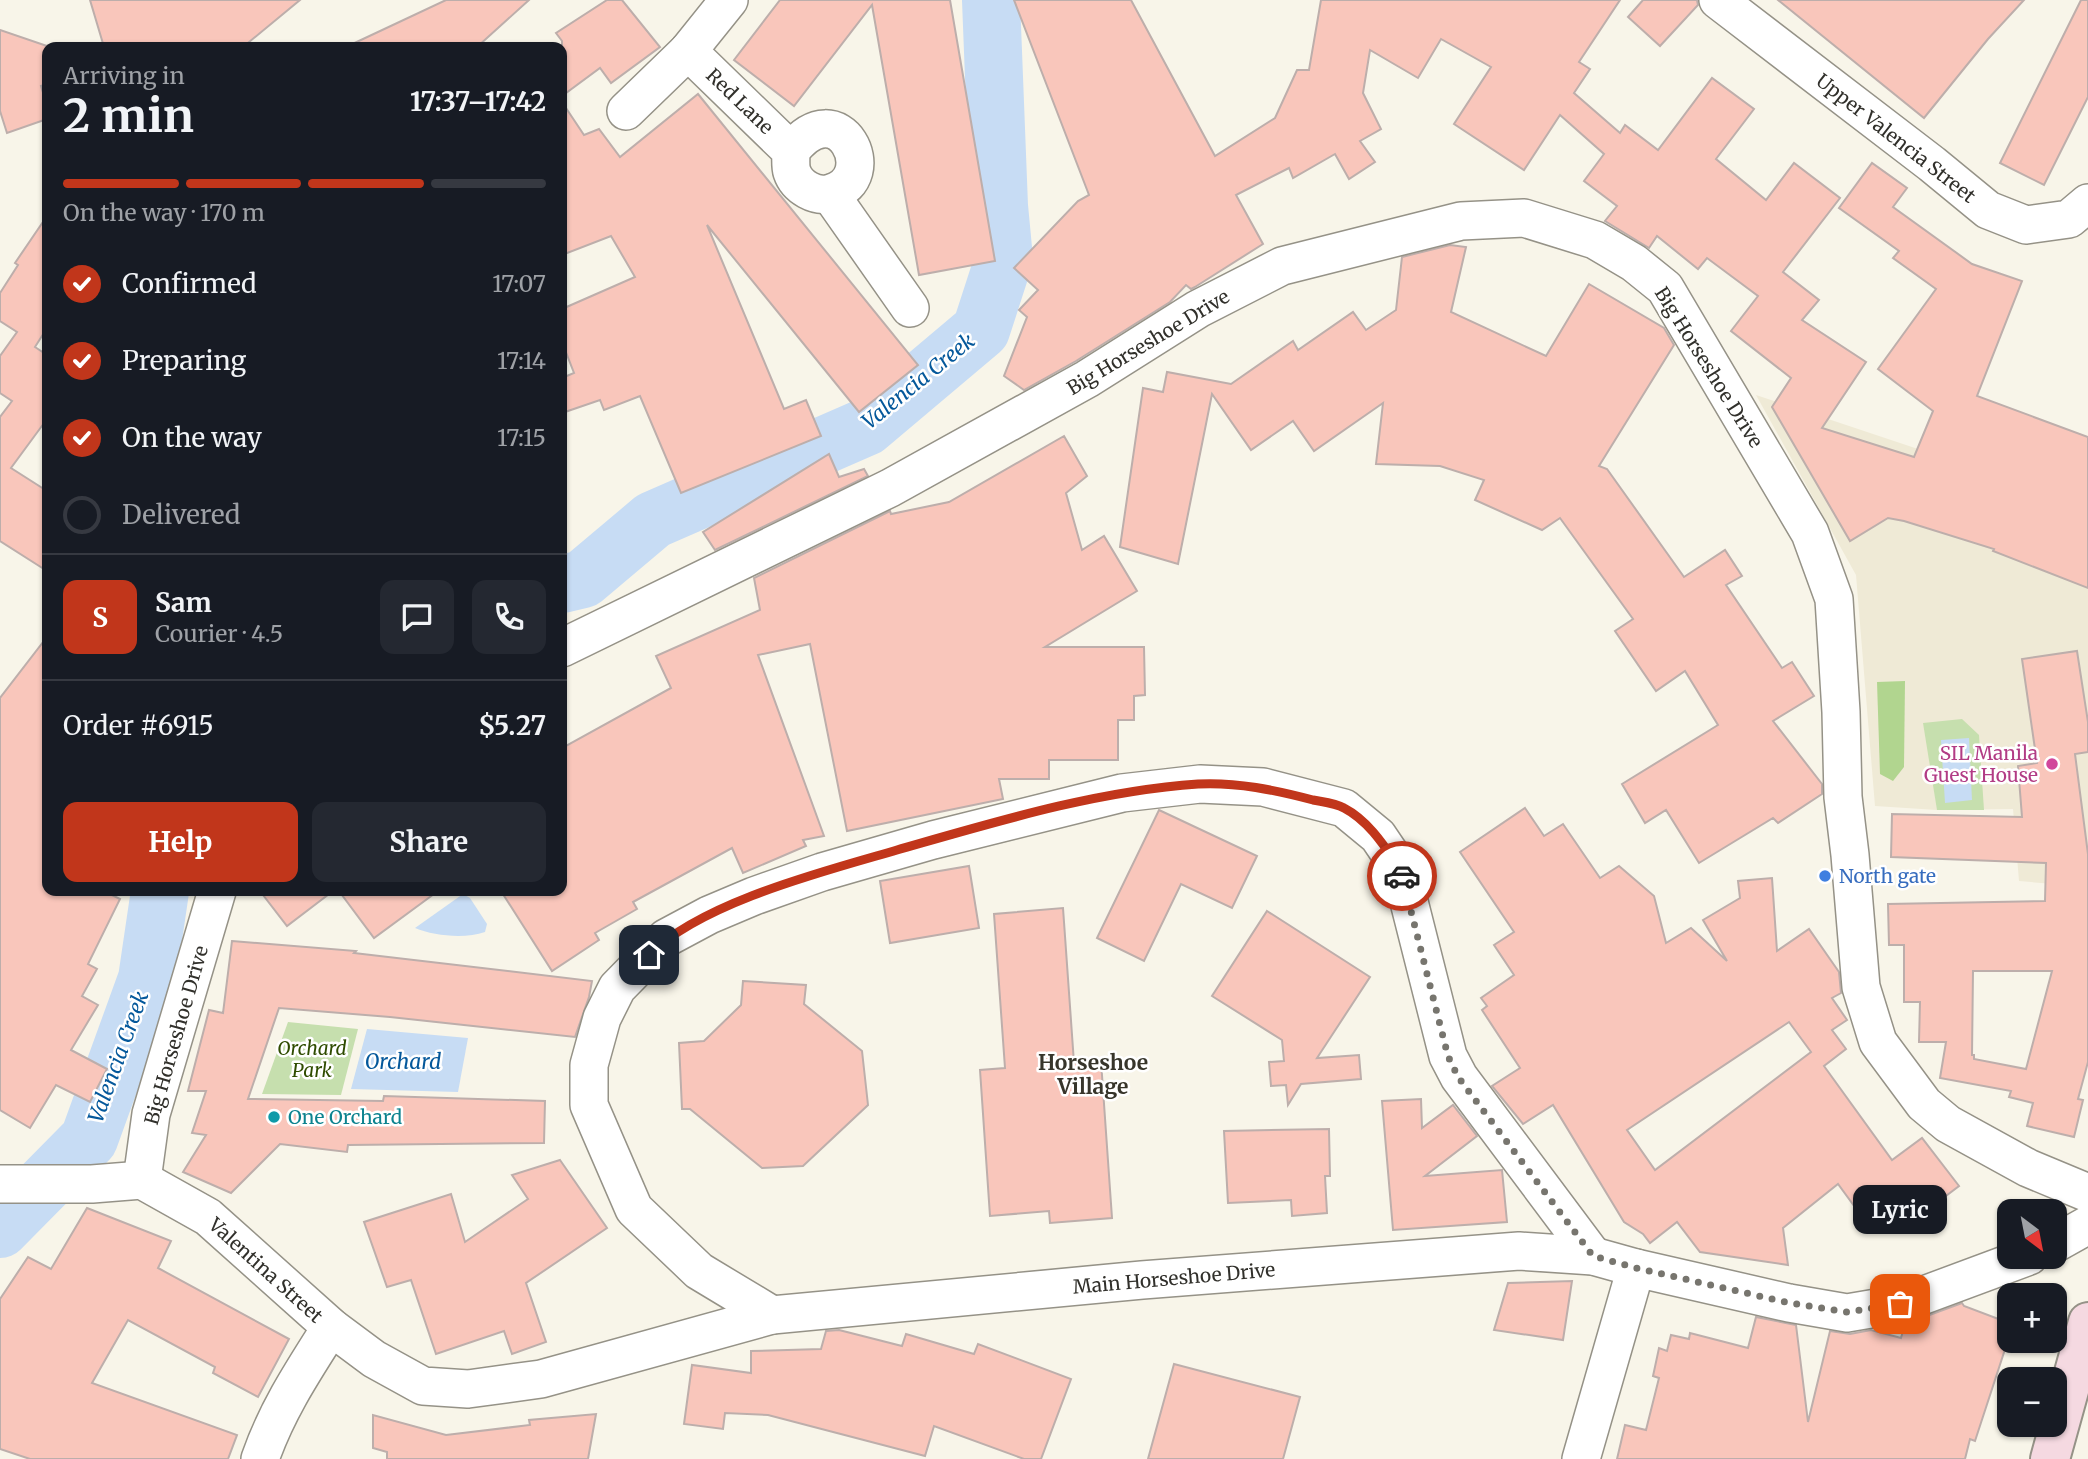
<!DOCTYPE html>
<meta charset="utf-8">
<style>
body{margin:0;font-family:Merriweather,serif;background:#242831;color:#f1f3f6;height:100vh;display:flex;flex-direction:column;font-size:26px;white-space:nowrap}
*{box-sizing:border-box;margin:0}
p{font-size:23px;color:#9ea1a6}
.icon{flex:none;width:38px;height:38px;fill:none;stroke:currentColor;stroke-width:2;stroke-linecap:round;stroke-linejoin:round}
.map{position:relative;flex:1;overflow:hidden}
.details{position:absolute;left:42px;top:42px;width:525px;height:854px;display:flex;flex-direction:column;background:#171b24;border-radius:14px;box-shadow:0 2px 5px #0004}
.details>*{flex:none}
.needle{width:46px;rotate:148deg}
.fabs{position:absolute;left:1997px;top:1199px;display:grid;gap:14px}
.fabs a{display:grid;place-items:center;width:70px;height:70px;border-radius:14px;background:#171b24;box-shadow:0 2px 5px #0004;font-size:35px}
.pin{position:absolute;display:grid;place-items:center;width:60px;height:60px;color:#fff;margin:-30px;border-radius:14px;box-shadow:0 4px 10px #0006}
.courier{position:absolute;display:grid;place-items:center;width:70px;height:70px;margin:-35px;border:5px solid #c1361b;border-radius:50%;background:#fff;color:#222;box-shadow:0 2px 9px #0007}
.bubble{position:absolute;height:49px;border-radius:14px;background:#171b24;box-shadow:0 2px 5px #0004;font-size:23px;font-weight:700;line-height:49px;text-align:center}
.headline em{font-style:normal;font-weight:700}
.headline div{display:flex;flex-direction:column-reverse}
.headline{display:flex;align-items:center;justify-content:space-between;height:119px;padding:0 21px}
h1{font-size:46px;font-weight:700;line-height:52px}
.bar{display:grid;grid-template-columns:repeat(4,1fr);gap:10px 7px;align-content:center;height:84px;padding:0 21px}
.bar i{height:9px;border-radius:5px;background:#363941}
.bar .on{background:#c1361b}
.bar p{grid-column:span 4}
.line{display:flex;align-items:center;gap:18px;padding:0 21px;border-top:2px solid #363941}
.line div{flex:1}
.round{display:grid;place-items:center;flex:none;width:74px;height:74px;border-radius:14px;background:#242831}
ol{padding:0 21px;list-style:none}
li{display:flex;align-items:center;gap:21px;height:77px}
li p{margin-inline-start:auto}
li .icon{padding:7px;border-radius:50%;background:#c1361b;color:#fff;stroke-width:4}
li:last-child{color:#9ea1a6}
li i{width:38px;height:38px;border:4px solid #363941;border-radius:50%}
.primary-button{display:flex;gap:14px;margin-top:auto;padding:14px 21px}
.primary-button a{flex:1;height:80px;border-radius:14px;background:#c1361b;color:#fff;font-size:28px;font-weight:700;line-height:80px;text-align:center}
.primary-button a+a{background:#242831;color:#f1f3f6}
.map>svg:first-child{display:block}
.built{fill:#efead6}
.green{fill:#c6dfae}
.forest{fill:#b1d58f}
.water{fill:#c7dcf4}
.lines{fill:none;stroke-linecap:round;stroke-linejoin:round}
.river{stroke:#c7dcf4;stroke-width:58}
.building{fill:#f9c6bb;stroke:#bdaeab;stroke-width:2;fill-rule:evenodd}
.street-casing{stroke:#959287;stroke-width:40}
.secondary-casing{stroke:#959287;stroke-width:42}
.street{stroke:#fff;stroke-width:37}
.secondary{stroke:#f5d9e1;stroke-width:38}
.done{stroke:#77756e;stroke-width:7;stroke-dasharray:0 12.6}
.route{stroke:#c1361b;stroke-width:9}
.hotel-dot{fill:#d1479c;stroke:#fff;stroke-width:2.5}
.shop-dot{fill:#3f7fe0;stroke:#fff;stroke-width:2.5}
.culture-dot{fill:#0f9aa8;stroke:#fff;stroke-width:2.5}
.labels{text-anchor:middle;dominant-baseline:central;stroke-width:5;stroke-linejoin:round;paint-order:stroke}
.street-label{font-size:19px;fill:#31302b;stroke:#fff}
.hotel-label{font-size:19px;fill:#b23c85;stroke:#fff;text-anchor:end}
.shop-label{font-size:19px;fill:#366cbe;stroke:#fff;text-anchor:start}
.park-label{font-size:19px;font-style:italic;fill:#2f4c00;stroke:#fff}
.culture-label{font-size:19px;fill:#0d838f;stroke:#fff;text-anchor:start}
.water-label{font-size:21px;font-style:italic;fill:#04589b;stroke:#fff}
.neighbourhood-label{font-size:21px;font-weight:bold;fill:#37352b;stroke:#fff}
</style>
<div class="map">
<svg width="2088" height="1459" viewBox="0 0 2088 1459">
<rect width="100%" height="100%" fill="#f8f5e9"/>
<polygon class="built" points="1756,395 2065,498 2088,511 2088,887 2019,881 2013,809 1937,810 1875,806 1856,575"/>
<g class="green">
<polygon points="1962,719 1979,735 1984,810 1937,810 1923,723"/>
<polygon points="288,1022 358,1029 341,1095 262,1094"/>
</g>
<polygon class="forest" points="1905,681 1904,767 1893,781 1880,774 1877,682"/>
<g class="water">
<polygon points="1969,738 1972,800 1945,803 1941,740"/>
<path d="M 463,894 L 470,898 L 487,924 L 485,932 C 465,939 434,936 415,928 Z"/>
<polygon points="367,1029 468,1038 458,1092 351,1089"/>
</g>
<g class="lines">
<g class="river">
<polyline points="562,584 583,579 653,520 866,427 981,330 1004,259 999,206 991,0"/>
<polyline points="0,1229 89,1139 147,979 160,891"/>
</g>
</g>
<g class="building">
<polygon points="90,0 300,0 243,47 104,47"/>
<polygon points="446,0 529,0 477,47 346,47"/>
<polygon points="607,0 622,0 660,47 611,83 600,68 562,96 562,41 556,33"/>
<polygon points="780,0 950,0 995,261 919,275 872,5 794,106 734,60"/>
<polygon points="1014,0 1131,0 1215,156 1275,118 1297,70 1309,70 1321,0 1620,0 1579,62 1590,69 1574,93 1620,133 1625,125 1658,150 1712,78 1754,109 1716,159 1766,200 1794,163 1840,198 1783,272 1819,300 1802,320 1866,362 1822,428 1914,457 1933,411 1878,369 1936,289 1893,258 1899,251 1839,208 1872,163 1907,188 1893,207 1972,264 2022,281 1977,396 2088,437 2088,588 1993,551 1994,549 1904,521 1888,518 1850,541 1772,407 1791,378 1731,331 1758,296 1707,258 1698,269 1657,236 1649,248 1605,221 1617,206 1584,181 1604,154 1560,115 1524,170 1454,124 1491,67 1441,39 1418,78 1370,50 1363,93 1381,129 1360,141 1375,162 1349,179 1335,154 1293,178 1289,168 1236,195 1263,244 1195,287 1191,289 1186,285 1170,302 1076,361 1024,390 1004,376 1027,317 1019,310 1038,290 1014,268 1078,201 1089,195"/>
<polygon points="1643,0 1697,0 1698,5 1660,46 1628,17"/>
<polygon points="1778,0 2024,0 1988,39 1924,118"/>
<polygon points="2081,0 2088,0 2088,97 2044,185 2000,163"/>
<polygon points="0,30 47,46 47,84 41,86 47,106 47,119 7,133 0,111"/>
<polygon points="698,94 918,365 859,412 707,225 784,409 806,400 821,436 681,493 640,396 604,410 600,400 562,413 562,378 574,373 562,342 562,309 635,277 611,236 562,255 562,102 584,135 599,129 620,157"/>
<polygon points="47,216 47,328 35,347 47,355 47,419 11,468 47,491 47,571 0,541 0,417 12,401 0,393 0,356 17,332 0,321 0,293 18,265 15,263"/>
<polygon points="1450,245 1466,247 1451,312 1546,356 1589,284 1664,328 1674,345 1599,466 1607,469 1684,577 1725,550 1742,576 1726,585 1782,668 1792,662 1814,696 1773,721 1822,784 1822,794 1778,823 1773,818 1699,863 1666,810 1645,823 1622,784 1718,725 1685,671 1656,691 1615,631 1633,619 1560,518 1542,530 1475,500 1484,480 1440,466 1376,464 1383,403 1314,451 1293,421 1251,450 1212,394 1178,564 1120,547 1143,388 1163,392 1167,372 1231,384 1293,341 1298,350 1353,312 1366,330 1396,310 1402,257"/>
<polygon points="1064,436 1087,476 1066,493 1082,550 1104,536 1137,591 1045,647 1144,647 1145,695 1134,696 1134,720 1118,720 1118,760 1049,760 1049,779 999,779 1003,799 847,831 810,644 758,655 824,836 803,840 806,846 743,873 732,848 633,902 637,909 595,933 599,940 552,971 501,891 562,891 562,748 671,688 656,656 760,610 754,578 890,511 891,514 949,502"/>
<polygon points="829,454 839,477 864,469 868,476 715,550 703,532"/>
<polygon points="47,637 47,891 104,891 120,899 88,964 97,969 82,996 98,1005 71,1050 107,1069 90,1102 56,1085 30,1128 0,1110 0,698"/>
<path d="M 2077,651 L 2088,722 L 2088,752 L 2075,754 L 2088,854 L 2088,1062 L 2078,1099 L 2083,1100 L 2074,1137 L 2027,1126 L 2033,1103 L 2009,1097 L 2011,1091 L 1940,1078 L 1946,1042 L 1919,1042 L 1920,1002 L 1904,1002 L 1904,945 L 1889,945 L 1888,904 L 2045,901 L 2046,863 L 1891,857 L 1892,814 L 2022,817 L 2018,766 L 2037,763 L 2022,659 ZM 1973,971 L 2052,971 L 2026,1069 L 1974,1059 L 1974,1055 L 1972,1055 Z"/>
<path d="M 1525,808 L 1544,836 L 1563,824 L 1600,878 L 1619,866 L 1654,896 L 1666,943 L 1691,928 L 1727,961 L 1703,920 L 1740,898 L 1738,881 L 1772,878 L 1777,951 L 1809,929 L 1839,972 L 1841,993 L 1832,998 L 1847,1020 L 1832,1030 L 1846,1049 L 1824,1066 L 1892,1160 L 1922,1138 L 1959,1186 L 1905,1227 L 1868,1225 L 1838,1184 L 1783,1228 L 1788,1265 L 1700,1252 L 1677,1222 L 1650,1243 L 1643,1234 L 1624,1222 L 1553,1105 L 1523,1124 L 1492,1086 L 1520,1068 L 1482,1010 L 1487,1006 L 1481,998 L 1514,975 L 1494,945 L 1514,932 L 1460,852 ZM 1789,1022 L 1811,1052 L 1655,1170 L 1627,1130 Z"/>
<polygon points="1159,810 1257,856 1232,908 1181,884 1144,961 1097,938"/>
<polygon points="969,866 979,928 890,943 880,881"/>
<polygon points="260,891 333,891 287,926"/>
<polygon points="339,891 438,891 374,938"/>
<polygon points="1063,908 1074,1063 1101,1061 1112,1218 1050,1223 1049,1211 990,1216 980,1070 1005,1068 994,914"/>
<polygon points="1267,911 1370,977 1317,1058 1359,1055 1361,1079 1301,1084 1288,1105 1286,1085 1271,1086 1269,1062 1284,1061 1282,1040 1212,996"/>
<polygon points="232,941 356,951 354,953 592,981 589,997 575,1037 390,1017 279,1008 248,1099 383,1101 384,1096 545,1101 544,1143 348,1145 347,1152 280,1144 231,1193 183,1172 206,1135 192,1133 206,1091 188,1091 209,1010 223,1013"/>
<polygon points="743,981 806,985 804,1004 862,1051 868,1105 803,1166 762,1168 690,1109 682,1109 679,1043 704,1041 741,1005"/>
<polygon points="1421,1099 1422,1128 1453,1105 1477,1136 1425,1176 1502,1170 1507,1222 1393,1230 1382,1101"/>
<polygon points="1329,1129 1330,1176 1325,1176 1327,1213 1292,1216 1291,1200 1228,1203 1224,1131"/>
<polygon points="560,1160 607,1228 526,1283 546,1342 512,1354 504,1331 436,1354 411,1280 387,1287 364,1222 451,1194 465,1242 528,1199 512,1175"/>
<polygon points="87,1208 171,1241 158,1268 289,1339 258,1397 213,1373 215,1367 128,1320 92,1383 237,1435 228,1459 30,1459 0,1449 0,1299 28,1257 51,1269"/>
<polygon points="1572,1281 1563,1340 1494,1330 1508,1283"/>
<polygon points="1962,1303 1964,1306 2009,1323 2009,1337 1975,1441 1970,1439 1965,1459 1617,1459 1625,1425 1646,1430 1659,1378 1653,1376 1659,1348 1667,1351 1671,1335 1689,1339 1690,1333 1748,1348 1756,1317 1796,1325 1808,1422 1830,1331 1850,1334 1871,1330 1901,1338 1905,1324"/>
<polygon points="839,1330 902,1346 906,1334 974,1354 978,1344 1071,1379 1041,1459 1024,1459 934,1426 925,1456 768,1415 725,1413 723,1429 684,1424 692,1365 751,1373 751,1351 821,1349 826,1331"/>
<polygon points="1174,1364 1300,1397 1283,1459 1148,1459"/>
<polygon points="596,1414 588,1459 387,1459 387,1452 373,1448 373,1415 446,1435 530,1425 529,1420"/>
</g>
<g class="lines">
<g class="street-casing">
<g id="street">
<polyline points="1718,0 1932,164 1988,210 2026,225 2069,219 2088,203"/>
<path d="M 688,51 L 791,151 C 791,157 790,166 792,172 C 797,187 816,198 831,193 C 884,178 839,88 791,151"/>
<polyline points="626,111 688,51 729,0"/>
<polyline points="830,194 910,308"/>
<polyline points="562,648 890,488 1087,379 1198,309 1282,266 1461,221 1524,218 1595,240 1634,263 1665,288 1810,533 1834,599 1841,712 1843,797 1850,855 1861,987 1878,1042 1924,1104 1948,1124 2028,1168 2088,1193"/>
<polyline points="142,1180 151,1114 217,891"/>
<polyline points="0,1184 92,1184 142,1180 208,1217 331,1327 374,1359 423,1386 468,1389 541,1379 772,1315 1142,1280 1519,1251 1593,1256 1636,1268 1789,1303 1847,1313 1900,1304 2029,1256"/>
<polyline points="2054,1244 2088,1225"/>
<polyline points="772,1315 699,1271 634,1209 589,1105 589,1065 602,1018 617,988 666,938 709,915 754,896 822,872 933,840 1122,793 1200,784 1263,787 1344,808 1378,836 1401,870 1448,1056 1459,1077 1593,1256"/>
<path d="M 260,1459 C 277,1410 303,1371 331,1327"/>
<polyline points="1581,1459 1636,1268"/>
</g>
</g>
<g class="secondary-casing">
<polyline id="secondary" points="2050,1459 2088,1322"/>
</g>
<use href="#street" class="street"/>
<use href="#secondary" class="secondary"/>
</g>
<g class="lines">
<polyline class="done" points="1402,876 1448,1056 1458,1077 1593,1256 1636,1268 1790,1303 1847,1312 1900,1304"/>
<path class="route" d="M 649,955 C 702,902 825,871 897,850 C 995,822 1096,791 1198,784 C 1237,782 1275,790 1313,800 C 1323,802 1335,803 1344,808 C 1369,821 1385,847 1401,870 L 1402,876"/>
</g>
<circle class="hotel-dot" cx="2052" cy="764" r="7"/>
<circle class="shop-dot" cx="1825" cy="876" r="7"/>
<circle class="culture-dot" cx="274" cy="1117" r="7"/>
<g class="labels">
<g class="street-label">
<text transform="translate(740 101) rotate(44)">Red Lane</text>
<text transform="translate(1896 138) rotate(38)">Upper Valencia Street</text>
<text transform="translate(1148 342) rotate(-31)">Big Horseshoe Drive</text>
<text transform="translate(1709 367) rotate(58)">Big Horseshoe Drive</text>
<text transform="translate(176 1035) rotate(-74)">Big Horseshoe Drive</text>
<text transform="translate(266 1270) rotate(42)">Valentina Street</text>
<text transform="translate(1174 1278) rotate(-5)">Main Horseshoe Drive</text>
</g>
<g class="hotel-label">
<text x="2038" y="753">SIL Manila<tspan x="2038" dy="22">Guest House</tspan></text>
</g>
<g class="shop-label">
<text x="1839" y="876">North gate</text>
</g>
<g class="park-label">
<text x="312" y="1048">Orchard<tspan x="312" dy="22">Park</tspan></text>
</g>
<g class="culture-label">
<text x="288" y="1117">One Orchard</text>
</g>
<g class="water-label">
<text transform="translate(918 381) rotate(-39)">Valencia Creek</text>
<text transform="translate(118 1057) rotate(-70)">Valencia Creek</text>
<text x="403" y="1061">Orchard</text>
</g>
<g class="neighbourhood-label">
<text x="1093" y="1062">Horseshoe<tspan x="1093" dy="24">Village</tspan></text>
</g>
</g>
</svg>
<div class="fabs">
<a><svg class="needle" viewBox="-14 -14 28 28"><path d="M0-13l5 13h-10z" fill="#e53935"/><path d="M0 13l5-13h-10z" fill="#9ea1a6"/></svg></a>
<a>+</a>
<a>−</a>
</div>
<div class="pin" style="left:1900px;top:1304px;background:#ea580c"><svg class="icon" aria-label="bag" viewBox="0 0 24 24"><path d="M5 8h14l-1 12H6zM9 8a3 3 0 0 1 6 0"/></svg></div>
<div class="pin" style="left:649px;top:955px;background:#1f2937"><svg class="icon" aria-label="home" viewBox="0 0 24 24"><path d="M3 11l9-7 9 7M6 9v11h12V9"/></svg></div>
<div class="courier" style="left:1402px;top:876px"><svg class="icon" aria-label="car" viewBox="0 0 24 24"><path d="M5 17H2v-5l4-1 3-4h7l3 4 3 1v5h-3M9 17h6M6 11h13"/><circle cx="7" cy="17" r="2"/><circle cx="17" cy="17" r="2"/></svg></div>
<div class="bubble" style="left:1853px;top:1185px;width:94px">Lyric</div>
<section class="details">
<div class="headline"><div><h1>2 min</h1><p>Arriving in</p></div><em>17:37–17:42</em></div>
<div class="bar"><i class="on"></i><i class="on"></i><i class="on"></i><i></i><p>On the way · 170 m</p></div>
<ol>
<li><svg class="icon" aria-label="check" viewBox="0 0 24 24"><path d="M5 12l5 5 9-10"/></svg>Confirmed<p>17:07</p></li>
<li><svg class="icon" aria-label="check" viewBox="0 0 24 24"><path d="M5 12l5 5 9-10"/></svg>Preparing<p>17:14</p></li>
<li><svg class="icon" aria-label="check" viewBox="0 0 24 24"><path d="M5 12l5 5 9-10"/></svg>On the way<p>17:15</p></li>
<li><i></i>Delivered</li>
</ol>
<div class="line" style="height:126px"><b class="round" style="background:#c1361b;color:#fff">S</b><div><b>Sam</b><p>Courier · 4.5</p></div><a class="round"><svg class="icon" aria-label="chat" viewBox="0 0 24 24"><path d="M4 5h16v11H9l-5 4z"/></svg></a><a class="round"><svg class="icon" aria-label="phone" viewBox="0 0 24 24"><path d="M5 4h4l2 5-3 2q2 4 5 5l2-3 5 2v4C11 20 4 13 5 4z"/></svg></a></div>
<div class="line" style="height:91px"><div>Order #6915</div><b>$5.27</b></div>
<div class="primary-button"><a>Help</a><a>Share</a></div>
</section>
</div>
